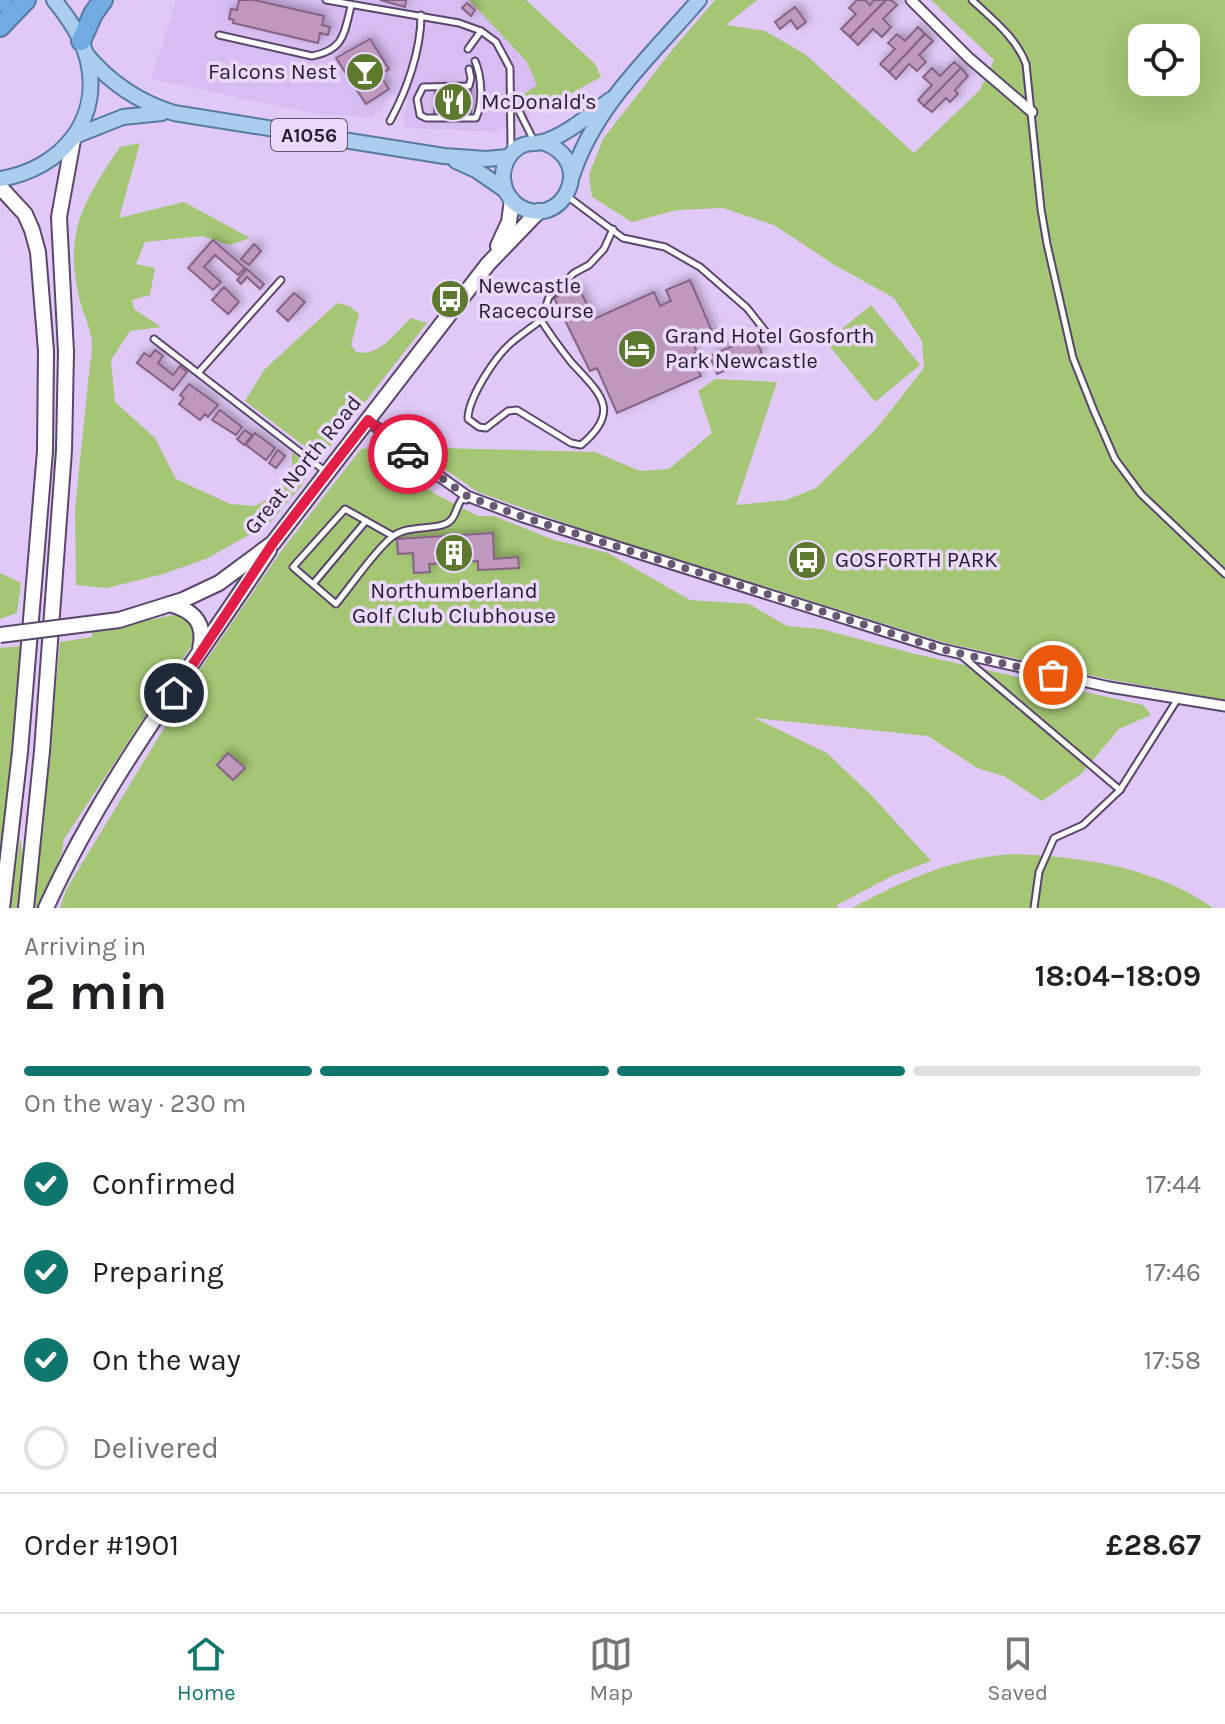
<!DOCTYPE html>
<meta charset="utf-8">
<style>
body{margin:0;font-family:Karla,sans-serif;background:#f6f6f6;color:#202124;height:100vh;display:flex;flex-direction:column;font-size:30px;white-space:nowrap}
*{box-sizing:border-box;margin:0}
p{font-size:26px;color:#757577}
.icon{flex:none;width:44px;height:44px;fill:none;stroke:currentColor;stroke-width:2;stroke-linecap:round;stroke-linejoin:round}
.map{position:relative;height:908px;overflow:hidden}
.details{display:flex;flex-direction:column;background:#fff;flex:1}
.details>*{flex:none}
.fabs{position:absolute;left:1128px;top:24px;display:grid;gap:16px}
.fabs a{display:grid;place-items:center;width:72px;height:72px;border-radius:16px;background:#fff;box-shadow:0 8px 32px #0002;font-size:40px}
.pin{position:absolute;display:grid;place-items:center;width:68px;height:68px;color:#fff;margin:-34px;border:4px solid #fff;border-radius:50%;box-shadow:0 2px 8px #0007}
.courier{position:absolute;display:grid;place-items:center;width:80px;height:80px;margin:-40px;border:6px solid #e11d48;border-radius:50%;background:#fff;color:#222;box-shadow:0 2px 10px #0007}
.overview em{font-style:normal;font-weight:700}
.overview div{display:flex;flex-direction:column-reverse}
.overview{display:flex;align-items:center;justify-content:space-between;height:136px;padding:0 24px}
h1{font-size:52px;font-weight:700;line-height:60px}
.bar{display:grid;grid-template-columns:repeat(4,1fr);gap:12px 8px;align-content:center;height:96px;padding:0 24px}
.bar i{height:10px;border-radius:6px;background:#e0e0e0}
.bar .selected{background:#0f766e}
.bar p{grid-column:span 4}
.line{display:flex;align-items:center;gap:20px;padding:0 24px;border-top:2px solid #e0e0e0}
.line div{flex:1}
ol{padding:0 24px;list-style:none}
li{display:flex;align-items:center;gap:24px;height:88px}
li p{margin-inline-start:auto}
li .icon{padding:8px;border-radius:50%;background:#0f766e;color:#fff;stroke-width:4}
li:last-child{color:#757577}
li i{width:44px;height:44px;border:4px solid #e0e0e0;border-radius:50%}
.tabs{display:flex;justify-content:space-around;align-items:center;height:112px;border-top:2px solid #e0e0e0;background:#fff;font-size:22px;color:#757577}
.tabs a{display:grid;justify-items:center;gap:4px}
.tabs .selected{color:#0f766e}
.map>svg:first-child{display:block}
.built{fill:#d7bdf1}
.green{fill:#a4c675;fill-rule:evenodd}
.building{fill:#be99bd;stroke:#866385;stroke-width:2;filter:url(#shadow)}
.lines{fill:none;stroke-linecap:round;stroke-linejoin:round}
.lane-casing{stroke:#5a466c;stroke-width:9}
.street-casing{stroke:#5a466c;stroke-width:13}
.secondary-casing{stroke:#5a466c;stroke-width:18}
.primary-casing{stroke:#5779a3;stroke-width:18}
.highway-casing{stroke:#5779a3;stroke-width:22}
.lane{stroke:#fff;stroke-width:5}
.street{stroke:#fff;stroke-width:9}
.secondary{stroke:#fff;stroke-width:14}
.primary{stroke:#aacdee;stroke-width:14}
.highway{stroke:#71abe2;stroke-width:18}
.secondary-bridge-casing{stroke:#5a466c;stroke-width:18;stroke-linecap:butt}
.secondary-bridge{stroke:#fff;stroke-width:14}
.done{stroke:#675974;stroke-width:8;stroke-dasharray:0 14.4}
.route{stroke:#e11d48;stroke-width:10}
.labels{text-anchor:middle;dominant-baseline:central;stroke-width:7;stroke-linejoin:round;paint-order:stroke}
.shield{fill:#ead8fd;stroke:#61556c;stroke-width:2}
.shield-label{font-size:20px;font-weight:bold;fill:#261d2e}
.poi-label{font-size:22px;fill:#261d2e;stroke:#ead8fd;text-anchor:start}
.street-label{font-size:22px;fill:#261d2e;stroke:#ead8fd}
</style>
<div class="map">
<svg width="1225" height="908" viewBox="0 0 1225 908">
<defs>
<filter id="shadow"><feDropShadow dx="3.5" dy="-3.5" stdDeviation="4" flood-color="#0004"/></filter>
</defs>
<rect width="100%" height="100%" fill="#e0c9f6"/>
<polygon class="built" points="176,0 469,0 527,62 537,85 521,96 529,109 541,110 495,132 406,128 403,120 408,99 392,95 382,110 371,118 312,113 151,79"/>
<g class="green">
<polygon points="469,0 526,0 595,64 601,77 541,110 529,109 521,96 537,85 527,62"/>
<path d="M 715,0 L 757,0 L 726,25 L 765,31 L 805,54 L 914,153 L 980,90 L 994,60 L 931,0 L 1225,0 L 1225,700 L 1107,679 L 946,643 L 596,534 L 478,492 L 433,461 L 441,448 L 595,452 L 640,471 L 669,469 L 712,433 L 698,391 L 715,379 L 777,382 L 736,505 L 786,500 L 816,488 L 876,429 L 924,368 L 922,341 L 894,298 L 833,264 L 774,225 L 723,208 L 677,210 L 632,222 L 592,197 L 589,175 L 603,139 L 673,49 ZM 1142,38 L 1186,38 L 1186,82 L 1142,82 Z"/>
<path d="M 140,143 L 119,218 L 184,202 L 250,238 L 230,245 L 202,236 L 145,242 L 136,264 L 155,268 L 150,295 L 132,300 L 134,309 L 161,327 L 130,331 L 111,360 L 115,402 L 155,438 L 176,479 L 230,504 L 255,506 L 266,500 L 282,487 L 292,473 L 292,452 L 311,467 L 302,485 L 270,523 L 206,559 L 163,574 L 107,588 L 76,585 L 75,510 L 90,364 C 97,331 84,323 78,292 C 64,230 87,196 120,147 Z"/>
<path d="M 337,303 L 349,306 L 359,314 L 351,345 L 356,352 C 380,357 395,333 411,318 L 427,323 L 325,453 L 312,452 L 245,401 L 265,369 Z"/>
<polygon points="871,305 920,365 875,402 826,342"/>
<polygon points="376,447 397,466 437,495 478,516 494,516 554,540 608,553 690,600 749,604 787,626 821,629 911,653 1143,705 1151,715 1119,729 1081,774 1042,801 1004,776 977,768 928,736 754,718 827,753 873,797 931,861 894,875 837,905 838,908 60,908 66,890 195,677 282,550 361,449"/>
<polygon points="0,573 21,583 17,613 0,619"/>
<path d="M 173,615 C 188,617 192,623 198,636 L 64,839 L 62,852 L 40,908 L 32,908 L 43,829 L 60,642 L 92,637 L 92,632 Z"/>
<polygon points="22,646 0,867 0,648"/>
<polygon points="20,837 24,869 18,908 10,908"/>
<path d="M 1015,854 C 1083,857 1155,867 1213,908 L 852,908 C 904,880 954,857 1015,854 Z"/>
</g>
<g class="building">
<polygon points="239,0 254,0 324,16 322,25 330,27 328,35 320,33 318,43 233,23 234,20 229,19 231,9 237,10"/>
<polygon points="380,0 406,0 405,7"/>
<polygon points="857,0 865,0 870,5 874,0 886,0 850,37 841,29 856,14 849,8"/>
<polygon points="886,0 891,0 897,5 883,19 891,27 882,37 873,29 858,45 850,37"/>
<polygon points="467,3 475,10 471,16 462,8"/>
<polygon points="795,7 806,22 797,29 791,20 780,29 775,22"/>
<polygon points="918,27 925,34 889,72 880,64 895,49 888,43 897,34 905,41"/>
<polygon points="925,34 933,41 919,55 926,62 917,71 909,64 896,79 889,72"/>
<polygon points="370,39 389,69 380,75 389,89 366,104 336,58"/>
<polygon points="954,62 961,68 924,106 918,100 932,85 923,77 932,68 940,76"/>
<polygon points="961,68 968,76 955,90 958,94 950,102 946,98 932,112 924,106"/>
<polygon points="435,89 471,91 471,115 434,114"/>
<polygon points="213,240 245,268 238,275 215,255 204,267 221,282 213,290 188,268"/>
<polygon points="254,244 261,251 249,265 241,259"/>
<polygon points="247,269 264,284 260,289 247,277 241,284 237,280"/>
<polygon points="690,280 714,336 694,345 697,352 691,355 701,376 617,413 597,368 590,371 554,298 578,286 594,319 654,292 660,306 671,301 666,290"/>
<polygon points="224,287 239,302 228,314 212,300"/>
<polygon points="294,293 305,302 288,321 277,311"/>
<polygon points="755,336 762,354 717,374 710,356"/>
<polygon points="155,350 163,356 158,363 173,375 180,366 187,372 173,390 137,363 144,353 150,357"/>
<polygon points="189,384 218,405 208,417 205,414 200,420 179,404 184,398 180,395"/>
<polygon points="220,410 242,427 236,435 212,420"/>
<polygon points="245,430 252,435 244,445 237,439"/>
<polygon points="255,433 275,448 266,460 246,445"/>
<polygon points="278,450 285,456 276,468 269,463"/>
<polygon points="493,533 494,559 518,557 519,568 478,570 478,561 429,564 430,572 414,573 413,553 398,554 397,539"/>
<polygon points="228,753 245,768 233,780 217,765"/>
</g>
<g class="lines">
<g class="lane-casing">
<g id="lane">
<polyline points="326,0 459,23 481,31 496,42 510,68 511,148"/>
<path d="M 972,0 C 992,19 1016,37 1026,64 L 1041,209 L 1047,244 L 1073,358 L 1094,411 L 1115,459 L 1141,494 L 1225,574"/>
<path d="M 219,35 L 312,56 C 344,50 344,34 351,6"/>
<polyline points="468,49 481,31"/>
<path d="M 469,69 L 471,78 L 469,86 L 423,87 L 417,99 L 420,115 L 426,118 L 476,118 C 483,103 482,77 475,61"/>
<polyline points="513,99 534,141"/>
<path d="M 390,121 C 407,90 421,50 421,15"/>
<polyline points="567,196 623,238 665,247 700,267 747,308 773,341"/>
<path d="M 541,320 C 531,328 520,335 511,343 C 495,357 468,398 468,419 L 479,427 L 486,428 L 508,411 L 517,410 L 571,443 L 581,445 C 623,410 599,393 571,362 C 560,348 550,335 541,320 L 549,297 L 574,273 L 589,265 L 604,249 L 613,229"/>
<polyline points="154,339 326,472"/>
<polyline points="198,373 281,280"/>
<path d="M 393,536 L 345,509 L 293,567 L 336,604 C 351,586 375,550 392,537 C 409,523 440,532 451,520 C 456,515 457,505 462,499 L 466,500 L 467,497"/>
<polyline points="313,584 366,521"/>
<polyline points="962,656 1120,790"/>
<polyline points="1034,908 1039,872 1054,838 1083,825 1120,790 1177,700"/>
</g>
</g>
<g class="street-casing">
<g id="street">
<polyline points="911,0 969,58 1032,112"/>
<polyline points="368,420 408,454 467,496 523,517 941,649 1109,687 1225,706"/>
</g>
</g>
<g class="secondary-casing">
<g id="secondary">
<polyline points="0,187 25,214 32,230 38,252 46,351 45,451 20,752 2,908"/>
<polyline points="498,246 509,222 512,200"/>
<path d="M 170,604 C 195,611 206,624 200,649"/>
<polyline points="119,620 183,600 219,583 273,543 488,264 539,211"/>
<polyline points="26,908 42,751 64,450 66,352 59,217 73,140"/>
<path d="M 46,908 C 104,780 192,667 269,550"/>
</g>
</g>
<g class="primary-casing">
<g id="primary">
<path d="M 86,54 C 110,83 138,102 174,113 L 444,156 L 486,159 L 508,157"/>
<polyline points="75,136 123,117 162,113"/>
<path d="M 542,142 C 600,161 560,234 517,205 C 509,199 504,189 503,179 C 502,167 508,154 519,147 C 526,142 534,144 542,142 C 564,137 592,113 610,100"/>
<polyline points="456,161 476,170 505,190"/>
<path d="M 572,176 C 595,105 651,56 699,0"/>
<path d="M 0,179 C 62,169 105,118 86,54 C 80,34 67,16 54,0"/>
</g>
</g>
<g class="highway-casing">
<g id="highway">
<polyline points="0,3 3,0"/>
<polyline points="0,27 26,0"/>
<polyline points="81,41 93,14 103,0"/>
</g>
</g>
<use href="#lane" class="lane"/>
<use href="#street" class="street"/>
<use href="#secondary" class="secondary"/>
<use href="#primary" class="primary"/>
<use href="#highway" class="highway"/>
<g class="secondary-bridge-casing">
<polyline id="secondary-bridge" points="0,635 119,620"/>
</g>
<use href="#secondary-bridge" class="secondary-bridge"/>
</g>
<g class="lines">
<polyline class="done" points="408,454 467,496 523,517 941,649 1053,675"/>
<polyline class="route" points="174,693 273,543 368,420 408,454"/>
</g>
<defs>
<g id="bar-disc" transform="scale(2)"><circle r="9.5" fill="#5c792e" stroke="#ead8fd"/><path d="M-6-5H6L.8 .8V4.5H3.5V6h-7V4.5H-.8V.8Z" fill="#fff"/></g>
<g id="restaurant-disc" transform="scale(2)"><circle r="9.5" fill="#5c792e" stroke="#ead8fd"/><path d="M-5-6h1v4h1v-4h1v4h1v-4h1v5L-1.5 .5V6h-2V.5L-5-1ZM5-6V6H3V1.5H1.5Q1.5-4 5-6Z" fill="#fff"/></g>
<g id="bus-disc" transform="scale(2)"><circle r="9.5" fill="#5c792e" stroke="#ead8fd"/><path d="M-5-6H5V4H4V6H2V4H-2V6H-4V4H-5ZM-3.5-4V0h7V-4ZM-3.5 1.2v1.5H-2V1.2ZM2 1.2v1.5H3.5V1.2Z" fill="#fff"/></g>
<g id="hotel-disc" transform="scale(2)"><circle r="9.5" fill="#5c792e" stroke="#ead8fd"/><path d="M-6-4.5h1.5V1H6V5H4.5V3h-9V5H-6ZM-4 0a1.8 1.8 0 1 1 3.6 0ZM.5 0V-2.5h3Q6-2.5 6 0Z" fill="#fff"/></g>
<g id="building-disc" transform="scale(2)"><circle r="9.5" fill="#5c792e" stroke="#ead8fd"/><path d="M-4-6H4V6H1V3H-1V6H-4ZM-2.5-4.3h1.7v1.8h-1.7ZM.8-4.3h1.7v1.8H.8ZM-2.5-1h1.7V.8h-1.7ZM.8-1h1.7V.8H.8Z" fill="#fff"/></g>
</defs>
<g fill-rule="evenodd">
<use href="#bar-disc" x="365" y="72"/>
<use href="#restaurant-disc" x="453" y="102"/>
<use href="#bus-disc" x="450" y="299"/>
<use href="#hotel-disc" x="637" y="349"/>
<use href="#building-disc" x="454" y="553"/>
<use href="#bus-disc" x="807" y="560"/>
</g>
<g class="labels">
<rect class="shield" x="271" y="119" width="76" height="32" rx="6"/>
<g class="shield-label">
<text x="309" y="135">A1056</text>
</g>
<g class="poi-label">
<text x="337" y="72" text-anchor="end">Falcons Nest</text>
<text x="481" y="102">McDonald's</text>
<text x="478" y="286">Newcastle<tspan x="478" dy="25">Racecourse</tspan></text>
<text x="665" y="336">Grand Hotel Gosforth<tspan x="665" dy="25">Park Newcastle</tspan></text>
<text x="835" y="560">GOSFORTH PARK</text>
<text x="454" y="591" text-anchor="middle">Northumberland<tspan x="454" dy="25">Golf Club Clubhouse</tspan></text>
</g>
<g class="street-label">
<text transform="translate(303 465) rotate(-51)">Great North Road</text>
</g>
</g>
</svg>
<div class="fabs">
<a><svg class="icon" aria-label="locate" viewBox="0 0 24 24"><circle cx="12" cy="12" r="6"/><path d="M12 2v4M12 18v4M2 12h4M18 12h4"/></svg></a>
</div>
<div class="pin" style="left:1053px;top:675px;background:#ea580c"><svg class="icon" aria-label="bag" viewBox="0 0 24 24"><path d="M5 8h14l-1 12H6zM9 8a3 3 0 0 1 6 0"/></svg></div>
<div class="pin" style="left:174px;top:693px;background:#1f2937"><svg class="icon" aria-label="home" viewBox="0 0 24 24"><path d="M3 11l9-7 9 7M6 9v11h12V9"/></svg></div>
<div class="courier" style="left:408px;top:454px"><svg class="icon" aria-label="car" viewBox="0 0 24 24"><path d="M5 17H2v-5l4-1 3-4h7l3 4 3 1v5h-3M9 17h6M6 11h13"/><circle cx="7" cy="17" r="2"/><circle cx="17" cy="17" r="2"/></svg></div>
</div>
<section class="details">
<div class="overview"><div><h1>2 min</h1><p>Arriving in</p></div><em>18:04–18:09</em></div>
<div class="bar"><i class="selected"></i><i class="selected"></i><i class="selected"></i><i></i><p>On the way · 230 m</p></div>
<ol>
<li><svg class="icon" aria-label="check" viewBox="0 0 24 24"><path d="M5 12l5 5 9-10"/></svg>Confirmed<p>17:44</p></li>
<li><svg class="icon" aria-label="check" viewBox="0 0 24 24"><path d="M5 12l5 5 9-10"/></svg>Preparing<p>17:46</p></li>
<li><svg class="icon" aria-label="check" viewBox="0 0 24 24"><path d="M5 12l5 5 9-10"/></svg>On the way<p>17:58</p></li>
<li><i></i>Delivered</li>
</ol>
<div class="line" style="height:104px"><div>Order #1901</div><b>£28.67</b></div>
</section>
<nav class="tabs">
<a class="selected"><svg class="icon" aria-label="home" viewBox="0 0 24 24"><path d="M3 11l9-7 9 7M6 9v11h12V9"/></svg>Home</a>
<a><svg class="icon" aria-label="map" viewBox="0 0 24 24"><path d="M3 6l6-2 6 2 6-2v14l-6 2-6-2-6 2zM9 4v14M15 6v14"/></svg>Map</a>
<a><svg class="icon" aria-label="saved" viewBox="0 0 24 24"><path d="M7 4h10v16l-5-4-5 4z"/></svg>Saved</a>
</nav>
